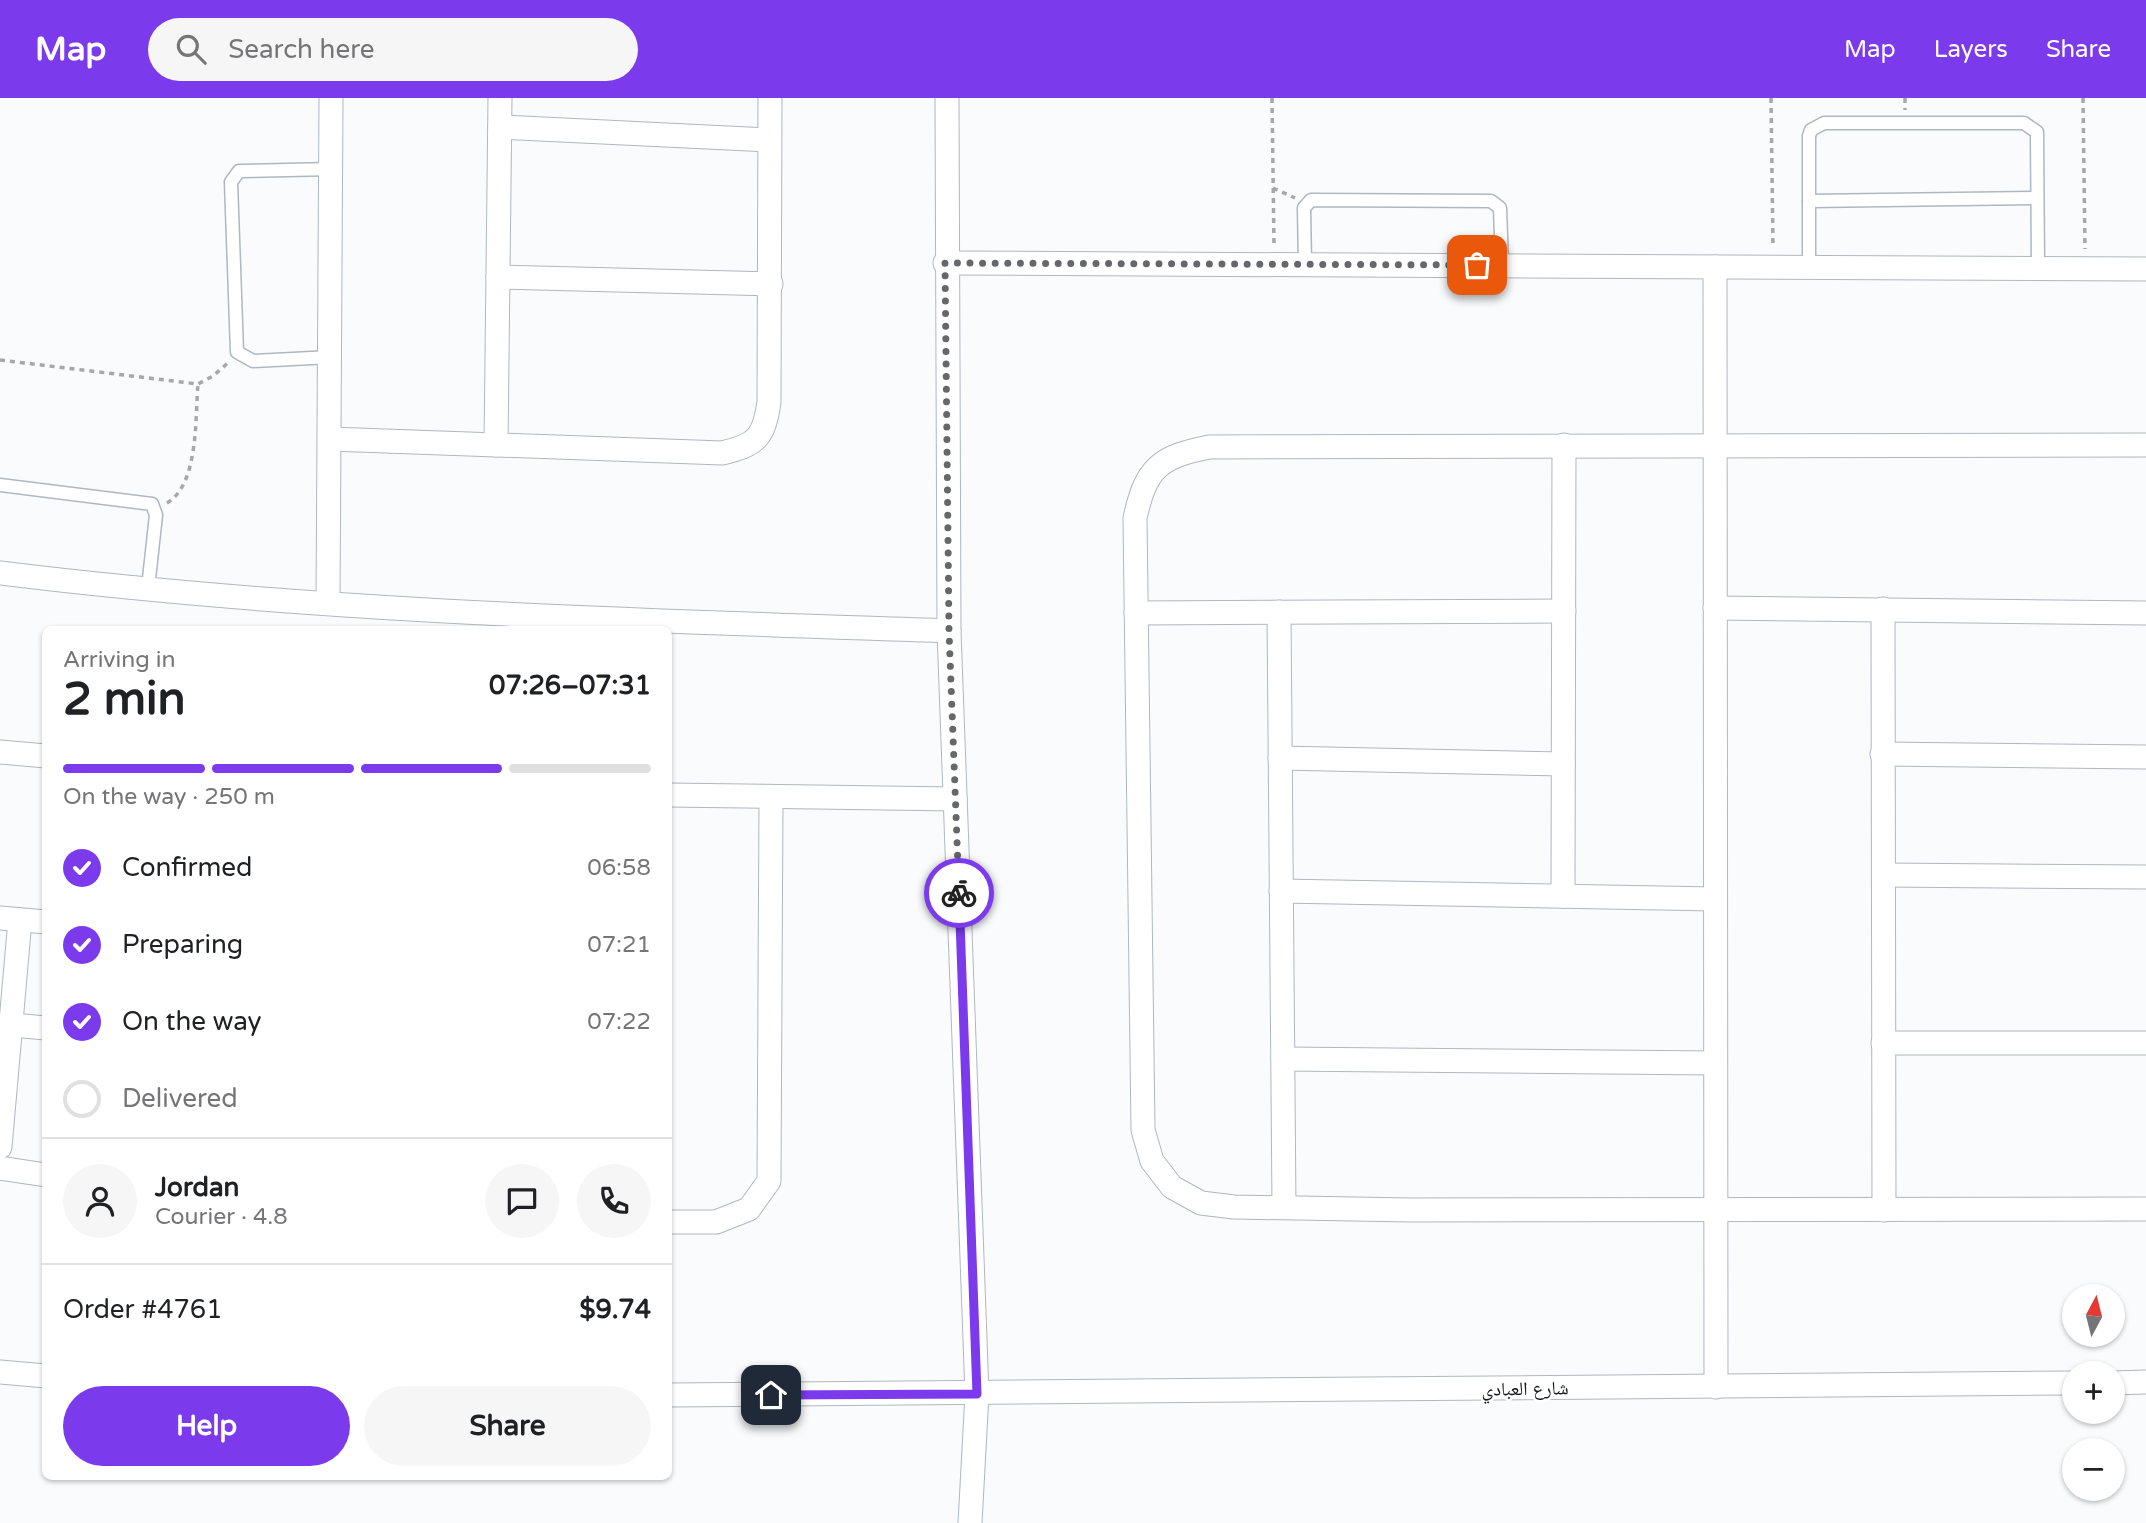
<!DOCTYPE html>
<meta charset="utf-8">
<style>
body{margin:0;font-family:"Varela Round","Noto Naskh Arabic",sans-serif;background:#f6f6f6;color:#202124;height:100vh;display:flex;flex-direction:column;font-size:26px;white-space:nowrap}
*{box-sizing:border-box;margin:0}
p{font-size:23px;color:#757577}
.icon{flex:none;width:38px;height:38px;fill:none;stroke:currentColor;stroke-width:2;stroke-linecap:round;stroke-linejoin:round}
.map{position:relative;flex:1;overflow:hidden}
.sheet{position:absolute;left:42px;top:528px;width:630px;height:854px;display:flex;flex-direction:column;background:#fff;border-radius:10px;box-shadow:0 2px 5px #0004}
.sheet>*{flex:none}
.needle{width:46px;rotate:7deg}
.buttons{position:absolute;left:2062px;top:1186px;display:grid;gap:14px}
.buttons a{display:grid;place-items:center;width:63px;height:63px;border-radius:50%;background:#fff;box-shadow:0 2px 5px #0004;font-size:35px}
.pin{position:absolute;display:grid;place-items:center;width:60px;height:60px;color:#fff;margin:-30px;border-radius:14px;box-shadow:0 4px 10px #0006}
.courier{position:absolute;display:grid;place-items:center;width:70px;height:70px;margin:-35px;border:5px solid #7c3aed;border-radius:50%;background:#fff;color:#222;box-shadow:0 2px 9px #0007}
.overview em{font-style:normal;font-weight:800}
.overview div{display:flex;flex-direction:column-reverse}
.overview{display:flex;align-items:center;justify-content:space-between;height:119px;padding:0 21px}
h1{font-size:46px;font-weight:800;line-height:52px}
.bar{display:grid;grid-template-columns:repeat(4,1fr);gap:10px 7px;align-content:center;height:84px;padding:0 21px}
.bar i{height:9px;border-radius:5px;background:#e0e0e0}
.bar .current{background:#7c3aed}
.bar p{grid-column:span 4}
.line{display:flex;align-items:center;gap:18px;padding:0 21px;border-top:2px solid #e0e0e0}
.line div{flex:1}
.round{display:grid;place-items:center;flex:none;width:74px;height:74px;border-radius:37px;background:#f6f6f6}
ol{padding:0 21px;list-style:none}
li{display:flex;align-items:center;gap:21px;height:77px}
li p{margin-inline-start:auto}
li .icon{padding:7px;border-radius:50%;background:#7c3aed;color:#fff;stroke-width:4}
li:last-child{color:#757577}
li i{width:38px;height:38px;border:4px solid #e0e0e0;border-radius:50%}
.action{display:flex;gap:14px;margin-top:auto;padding:14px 21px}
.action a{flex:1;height:80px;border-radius:42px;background:#7c3aed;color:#fff;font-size:28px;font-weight:800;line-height:80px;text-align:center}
.action a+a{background:#f6f6f6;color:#202124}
header{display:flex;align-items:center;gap:42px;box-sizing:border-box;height:98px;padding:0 35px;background:#7c3aed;color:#fff}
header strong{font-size:33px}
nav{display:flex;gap:38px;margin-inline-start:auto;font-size:24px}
.search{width:490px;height:63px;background:#f6f6f6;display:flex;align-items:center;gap:18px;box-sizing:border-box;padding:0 24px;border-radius:38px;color:#757577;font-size:26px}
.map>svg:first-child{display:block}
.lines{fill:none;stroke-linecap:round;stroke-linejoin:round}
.lane-casing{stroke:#afb7c1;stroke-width:15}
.street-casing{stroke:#afb7c1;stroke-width:25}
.path{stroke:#a5a8aa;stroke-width:3.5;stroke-dasharray:5 5;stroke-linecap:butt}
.lane{stroke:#fff;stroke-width:12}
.street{stroke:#fff;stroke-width:23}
.done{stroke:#65676a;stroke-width:7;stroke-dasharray:0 12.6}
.route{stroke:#7c3aed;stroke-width:9}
.labels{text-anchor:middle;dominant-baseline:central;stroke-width:5;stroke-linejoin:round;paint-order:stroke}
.street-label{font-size:19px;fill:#15181b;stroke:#fff}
</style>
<header>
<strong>Map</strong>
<div class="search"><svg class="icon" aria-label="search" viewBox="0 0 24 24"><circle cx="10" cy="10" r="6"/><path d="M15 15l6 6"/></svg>Search here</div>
<nav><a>Map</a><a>Layers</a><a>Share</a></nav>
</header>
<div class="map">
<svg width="2146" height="1425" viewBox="0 0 2146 1425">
<rect width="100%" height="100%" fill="#f9fbfd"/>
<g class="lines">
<g class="lane-casing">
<g id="lane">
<polyline points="1809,103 2037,100"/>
<polyline points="1305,166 1304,110 1311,102 1491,103 1500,110 1502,167"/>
<polyline points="1809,169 1809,38 1811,32 1824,25 2024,25 2037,34 2038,170"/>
<polyline points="331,259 253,263 237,254 231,84 239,73 332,71"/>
<polyline points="0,387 152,406 156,417 148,490"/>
</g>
</g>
<g class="street-casing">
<g id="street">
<polyline points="947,0 949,533 977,1296 970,1425"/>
<polyline points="500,29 768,42"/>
<polyline points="945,165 2146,171"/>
<polyline points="1715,169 1716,1289"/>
<polyline points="498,179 771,186"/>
<path d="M 330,341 L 722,355 C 757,347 764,339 769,304 L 770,0"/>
<polyline points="496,347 500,0"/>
<path d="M 2146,347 L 1209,349 C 1159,359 1146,370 1135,420 L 1143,1032 L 1152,1063 L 1172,1089 L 1201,1105 L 1234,1109 L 1411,1112 L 2146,1111"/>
<path d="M 0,475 C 314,514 632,522 949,533"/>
<polyline points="328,505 331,0"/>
<polyline points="1715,510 2146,515"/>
<polyline points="1883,511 1884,1112"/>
<polyline points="1279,514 1284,1109"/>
<polyline points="1136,515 1564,513"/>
<polyline points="0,654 46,658"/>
<polyline points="1882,656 2146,659"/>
<polyline points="1280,660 1563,666"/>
<polyline points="668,697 955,701"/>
<polyline points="1884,777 2146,779"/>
<polyline points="1281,793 1715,801"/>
<polyline points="1563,798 1564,347"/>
<polyline points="0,820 46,824"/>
<polyline points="12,927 46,930"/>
<polyline points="1883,945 2146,945"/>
<polyline points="1283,961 1715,965"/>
<polyline points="0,1049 20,822"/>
<polyline points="0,1070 46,1077"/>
<polyline points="668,1124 716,1124 749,1111 769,1083 771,699"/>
<polyline points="0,1274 46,1278"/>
<polyline points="2112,1285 2146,1284"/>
<polyline points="668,1297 2074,1285"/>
</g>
</g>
<g class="path">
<polyline points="1272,0 1274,147"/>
<polyline points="1771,0 1773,148"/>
<polyline points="1905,0 1905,12"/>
<polyline points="2083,0 2085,151"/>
<polyline points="1273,90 1295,100"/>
<polyline points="0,262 198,286 213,278 229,264"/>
<path d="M 167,405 C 199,386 195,320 198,286"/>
</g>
<use href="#lane" class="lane"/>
<use href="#street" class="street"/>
</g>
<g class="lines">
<polyline class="done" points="959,795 949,533 945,165 1477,167"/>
<polyline class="route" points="771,1297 977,1296 959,795"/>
</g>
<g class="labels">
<g class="street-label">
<text transform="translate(1525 1291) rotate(-1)">شارع العبادي</text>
</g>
</g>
</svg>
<div class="buttons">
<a><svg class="needle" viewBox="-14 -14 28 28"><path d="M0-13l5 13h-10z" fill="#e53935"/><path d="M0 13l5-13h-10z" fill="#757577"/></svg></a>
<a>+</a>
<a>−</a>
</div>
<div class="pin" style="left:1477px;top:167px;background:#ea580c"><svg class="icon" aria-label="bag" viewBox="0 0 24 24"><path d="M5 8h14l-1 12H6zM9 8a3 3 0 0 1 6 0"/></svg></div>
<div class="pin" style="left:771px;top:1297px;background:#1f2937"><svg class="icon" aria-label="home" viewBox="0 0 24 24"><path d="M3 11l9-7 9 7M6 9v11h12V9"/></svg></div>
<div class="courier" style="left:959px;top:795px"><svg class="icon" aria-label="bike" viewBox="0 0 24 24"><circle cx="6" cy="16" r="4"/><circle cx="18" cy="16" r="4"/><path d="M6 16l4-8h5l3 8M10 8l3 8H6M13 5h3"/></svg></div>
<section class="sheet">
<div class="overview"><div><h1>2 min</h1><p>Arriving in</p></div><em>07:26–07:31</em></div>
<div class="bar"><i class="current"></i><i class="current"></i><i class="current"></i><i></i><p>On the way · 250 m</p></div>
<ol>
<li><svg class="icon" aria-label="check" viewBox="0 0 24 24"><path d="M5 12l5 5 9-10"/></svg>Confirmed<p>06:58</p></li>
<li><svg class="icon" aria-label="check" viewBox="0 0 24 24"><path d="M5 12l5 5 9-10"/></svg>Preparing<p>07:21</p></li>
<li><svg class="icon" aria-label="check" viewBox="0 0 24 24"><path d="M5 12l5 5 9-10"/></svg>On the way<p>07:22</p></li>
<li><i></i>Delivered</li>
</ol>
<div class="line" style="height:126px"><a class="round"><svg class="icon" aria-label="person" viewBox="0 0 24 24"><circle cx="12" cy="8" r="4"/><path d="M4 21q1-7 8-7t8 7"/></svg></a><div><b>Jordan</b><p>Courier · 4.8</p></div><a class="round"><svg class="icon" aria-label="chat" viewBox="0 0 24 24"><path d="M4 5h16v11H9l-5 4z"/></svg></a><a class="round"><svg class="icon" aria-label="phone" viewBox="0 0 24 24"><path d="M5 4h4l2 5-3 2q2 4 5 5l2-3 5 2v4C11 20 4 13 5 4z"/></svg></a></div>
<div class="line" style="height:91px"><div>Order #4761</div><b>$9.74</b></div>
<div class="action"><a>Help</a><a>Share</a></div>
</section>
</div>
